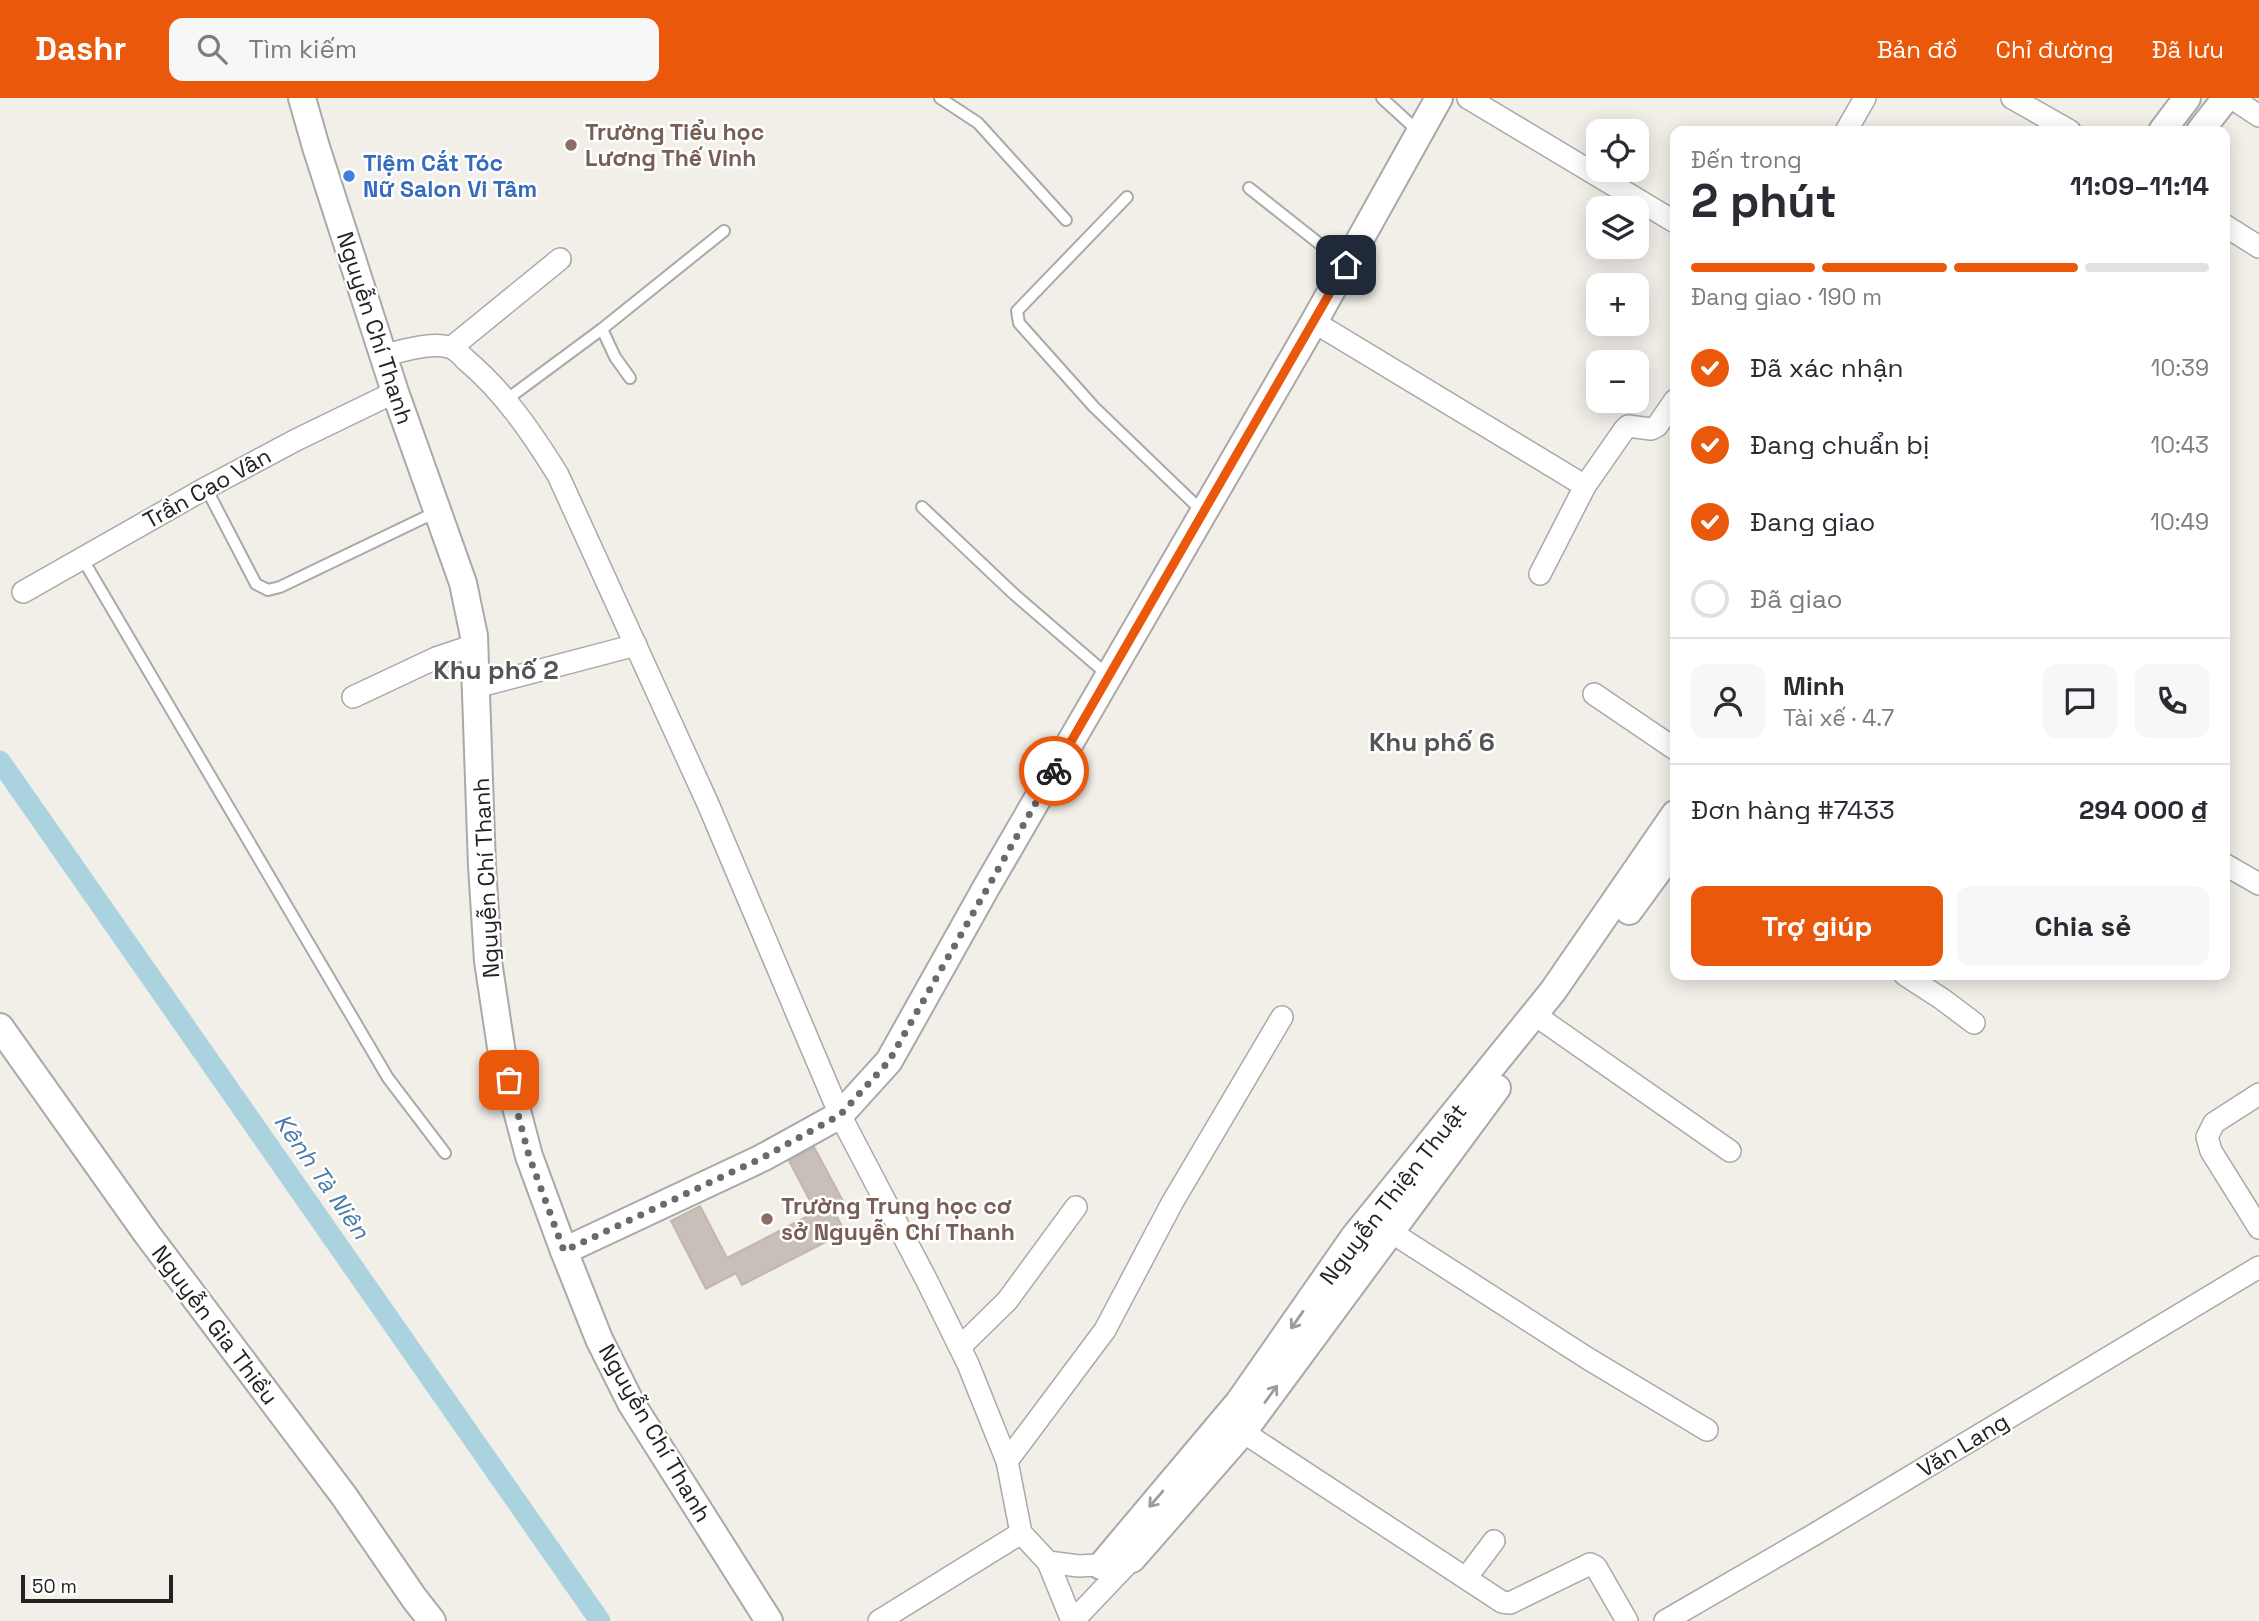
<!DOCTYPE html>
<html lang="vi">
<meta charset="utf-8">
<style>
body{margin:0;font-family:"Space Grotesk",sans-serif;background:#f7f7f7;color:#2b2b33;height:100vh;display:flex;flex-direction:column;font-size:26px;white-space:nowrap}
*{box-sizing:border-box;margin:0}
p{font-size:23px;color:#7c7c81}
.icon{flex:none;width:38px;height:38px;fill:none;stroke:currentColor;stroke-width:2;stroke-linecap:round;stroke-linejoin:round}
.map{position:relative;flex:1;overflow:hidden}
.side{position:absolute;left:1670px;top:28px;width:560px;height:854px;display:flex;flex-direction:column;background:#fff;border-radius:14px;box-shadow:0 4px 18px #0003}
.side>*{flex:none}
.buttons{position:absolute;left:1586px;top:21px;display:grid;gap:14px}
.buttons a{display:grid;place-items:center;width:63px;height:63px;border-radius:14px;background:#fff;box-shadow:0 4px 18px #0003;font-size:35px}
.scale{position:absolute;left:21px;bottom:18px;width:152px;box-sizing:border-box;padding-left:7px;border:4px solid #222;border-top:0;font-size:19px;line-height:24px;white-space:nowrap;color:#222;-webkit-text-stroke:5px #fff;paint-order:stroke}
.pin{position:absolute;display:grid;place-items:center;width:60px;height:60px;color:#fff;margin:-30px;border-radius:14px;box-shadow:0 4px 10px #0006}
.courier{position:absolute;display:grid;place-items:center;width:70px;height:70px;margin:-35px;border:5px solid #ea580c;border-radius:50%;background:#fff;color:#222;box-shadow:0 2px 9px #0007}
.head em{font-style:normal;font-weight:800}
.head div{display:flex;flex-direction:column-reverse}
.head{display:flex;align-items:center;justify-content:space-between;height:119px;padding:0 21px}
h1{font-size:46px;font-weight:800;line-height:52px}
.bar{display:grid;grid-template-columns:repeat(4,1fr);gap:10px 7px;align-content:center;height:84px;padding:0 21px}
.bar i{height:9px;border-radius:5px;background:#e1e1e2}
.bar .current{background:#ea580c}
.bar p{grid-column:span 4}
.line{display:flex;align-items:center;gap:18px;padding:0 21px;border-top:2px solid #e1e1e2}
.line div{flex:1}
.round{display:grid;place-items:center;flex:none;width:74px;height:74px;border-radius:14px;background:#f7f7f7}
ol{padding:0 21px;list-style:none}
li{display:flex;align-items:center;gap:21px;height:77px}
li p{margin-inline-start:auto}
li .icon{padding:7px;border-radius:50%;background:#ea580c;color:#fff;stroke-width:4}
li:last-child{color:#7c7c81}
li i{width:38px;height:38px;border:4px solid #e1e1e2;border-radius:50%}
.action{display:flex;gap:14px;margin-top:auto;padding:14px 21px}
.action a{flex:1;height:80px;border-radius:14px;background:#ea580c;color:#fff;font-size:28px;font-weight:800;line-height:80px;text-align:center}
.action a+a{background:#f7f7f7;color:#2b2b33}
header{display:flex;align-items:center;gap:42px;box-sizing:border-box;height:98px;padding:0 35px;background:#ea580c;color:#fff}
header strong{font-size:33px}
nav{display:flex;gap:38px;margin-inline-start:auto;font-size:24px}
.search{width:490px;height:63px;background:#f7f7f7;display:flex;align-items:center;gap:18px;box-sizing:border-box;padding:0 24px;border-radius:14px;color:#7c7c81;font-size:26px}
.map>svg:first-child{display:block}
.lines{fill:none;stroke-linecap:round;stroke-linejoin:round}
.canal{stroke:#aad3df;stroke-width:21}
.building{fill:#c7bfb8;stroke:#c4b6ab;stroke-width:2}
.service-casing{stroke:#a9a9a9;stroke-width:14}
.minor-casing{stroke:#a9a9a9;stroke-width:24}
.tertiary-casing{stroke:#a9a9a9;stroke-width:30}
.service{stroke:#fff;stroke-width:10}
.minor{stroke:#fff;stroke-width:21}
.tertiary{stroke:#fff;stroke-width:26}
.oneway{stroke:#9c9c9c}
.done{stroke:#6b6a68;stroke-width:7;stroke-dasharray:0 12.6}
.route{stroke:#ea580c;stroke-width:9}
.education-dot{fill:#8d6e63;stroke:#fff;stroke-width:2.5}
.shop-dot{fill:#3f7fe0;stroke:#fff;stroke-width:2.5}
.labels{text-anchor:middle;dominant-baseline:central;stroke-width:5;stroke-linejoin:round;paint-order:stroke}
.education-label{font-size:23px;font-weight:bold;fill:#785e54;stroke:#fff;text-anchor:start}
.shop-label{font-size:23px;font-weight:bold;fill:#366cbe;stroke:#fff;text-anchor:start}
.street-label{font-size:23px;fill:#222;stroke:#fff}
.water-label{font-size:24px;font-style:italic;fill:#4a7aab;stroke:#fff}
.quarter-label{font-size:26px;font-weight:bold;fill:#555;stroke:#fff}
</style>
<header>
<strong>Dashr</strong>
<div class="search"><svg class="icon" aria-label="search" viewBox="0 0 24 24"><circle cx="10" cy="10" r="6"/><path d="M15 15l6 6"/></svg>Tìm kiếm</div>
<nav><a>Bản đồ</a><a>Chỉ đường</a><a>Đã lưu</a></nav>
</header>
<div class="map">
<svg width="2259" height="1523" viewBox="0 0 2259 1523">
<rect width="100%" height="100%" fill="#f2efe9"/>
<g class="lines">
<polyline class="canal" points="0,663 600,1523"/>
</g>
<polygon class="building" points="814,1049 843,1103 832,1109 845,1134 742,1187 736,1175 706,1191 671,1123 700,1108 727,1160 816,1114 789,1063"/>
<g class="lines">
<g class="service-casing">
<g id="service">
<polyline points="940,0 978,25 1066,122"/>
<polyline points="1382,0 1419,34"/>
<polyline points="1249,90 1345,166"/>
<polyline points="1127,99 1017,213 1019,225 1094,309 1204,415"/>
<polyline points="602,231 615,259 630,280"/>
<polyline points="506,302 602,231 724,133"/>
<polyline points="206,390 256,486 268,492 280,489 436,414"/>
<polyline points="922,409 1015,497 1109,578"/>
<polyline points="82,460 388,980 445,1055"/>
</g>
</g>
<g class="minor-casing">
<g id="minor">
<polyline points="1468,0 1675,124"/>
<polyline points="2012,0 2070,33"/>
<polyline points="2232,0 2259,18"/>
<polyline points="1846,33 1865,0"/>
<polyline points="2224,127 2259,149"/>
<polyline points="1314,224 1585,388 1624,332 1628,328 1651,331 1657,328 1675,302"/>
<polyline points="452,249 560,161"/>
<path d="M 384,257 C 404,253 429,244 449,249 C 456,251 461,257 466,262 C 504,294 532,335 558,377 L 708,706 L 840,1017 L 926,1181 L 968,1266 L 1007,1363 L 1021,1435 L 1048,1464 L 1072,1523"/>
<polyline points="1540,476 1585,388"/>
<polyline points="23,494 206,390 296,342 395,294"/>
<polyline points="476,589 636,547"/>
<polyline points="1594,596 1675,651"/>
<polyline points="353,599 436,560 475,547"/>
<polyline points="2224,766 2259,786"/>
<polyline points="1905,877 1942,901 1974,925"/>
<polyline points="1545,924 1730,1053"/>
<polyline points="2259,996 2214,1025 2207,1039 2211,1053 2259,1130"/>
<polyline points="1391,1134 1587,1260 1707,1332"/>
<polyline points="960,1249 1007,1203 1076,1109"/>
<polyline points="1243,1334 1502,1504 1510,1505 1590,1466 1596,1469 1627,1523"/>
<polyline points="1007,1363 1105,1232 1172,1105 1282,919"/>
<polyline points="1048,1464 1079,1468 1117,1466"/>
<polyline points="1466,1480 1494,1443"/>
<polyline points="879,1523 1021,1435"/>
<polyline points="1073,1523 1132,1461"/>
<polyline points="1665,1523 1815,1436 2259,1169"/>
</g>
</g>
<g class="tertiary-casing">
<g id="tertiary">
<polyline points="302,0 316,49 395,294 463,485 474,538 482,768 488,863 502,956 529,1058 564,1153 599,1241 631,1305 769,1523"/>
<polyline points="2162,33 2187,0"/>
<polyline points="2200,33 2226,0"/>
<polyline points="1629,813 1675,750"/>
<polyline points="0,929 147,1136 344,1398 414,1500 432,1523"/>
<polyline points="564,1153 762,1060 840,1017 889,963 987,788 1314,224 1439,0"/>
<polyline points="1132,1461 1243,1334 1497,990"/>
<polyline points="1101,1468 1239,1304 1354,1139 1553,893 1675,716"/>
</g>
</g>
<use href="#service" class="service"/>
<use href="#minor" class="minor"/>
<use href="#tertiary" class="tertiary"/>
</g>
<defs><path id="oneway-shaft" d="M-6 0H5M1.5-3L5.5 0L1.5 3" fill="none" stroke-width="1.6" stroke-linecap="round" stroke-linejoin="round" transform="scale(1.75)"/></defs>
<g class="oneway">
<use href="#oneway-shaft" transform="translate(1297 1222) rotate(125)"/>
<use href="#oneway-shaft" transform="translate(1271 1296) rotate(-54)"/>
<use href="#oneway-shaft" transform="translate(1156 1401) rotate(131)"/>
</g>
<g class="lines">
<polyline class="done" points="509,982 529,1058 564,1153 762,1060 840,1017 889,963 1054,673"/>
<polyline class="route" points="1054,673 1346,167"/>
</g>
<g class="education-dot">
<circle cx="571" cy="47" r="7"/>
<circle cx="767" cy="1121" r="7"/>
</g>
<circle class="shop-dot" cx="349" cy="78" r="7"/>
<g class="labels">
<g class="education-label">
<text x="585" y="34">Trường Tiểu học<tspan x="585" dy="26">Lương Thế Vinh</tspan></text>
<text x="781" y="1108">Trường Trung học cơ<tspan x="781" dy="26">sở Nguyễn Chí Thanh</tspan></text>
</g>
<g class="shop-label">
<text x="363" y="65">Tiệm Cắt Tóc<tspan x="363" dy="26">Nữ Salon Vi Tâm</tspan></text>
</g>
<g class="street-label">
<text transform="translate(375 230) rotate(72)">Nguyễn Chí Thanh</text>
<text transform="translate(207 390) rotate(-29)">Trần Cao Vân</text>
<text transform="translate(486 780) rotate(-93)">Nguyễn Chí Thanh</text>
<text transform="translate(1393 1096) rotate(-52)">Nguyễn Thiện Thuật</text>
<text transform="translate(215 1227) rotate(53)">Nguyễn Gia Thiều</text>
<text transform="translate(655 1335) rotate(60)">Nguyễn Chí Thanh</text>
<text transform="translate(1963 1347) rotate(-31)">Văn Lang</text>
</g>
<g class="water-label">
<text transform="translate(322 1078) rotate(55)">Kênh Tà Niên</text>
</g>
<g class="quarter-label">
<text x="496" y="572">Khu phố 2</text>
<text x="1432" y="644">Khu phố 6</text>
</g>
</g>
</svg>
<div class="buttons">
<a><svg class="icon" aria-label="locate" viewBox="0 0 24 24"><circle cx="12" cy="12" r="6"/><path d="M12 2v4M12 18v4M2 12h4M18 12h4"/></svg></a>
<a><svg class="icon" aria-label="layers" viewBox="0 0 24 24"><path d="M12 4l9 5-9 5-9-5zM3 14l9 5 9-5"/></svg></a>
<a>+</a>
<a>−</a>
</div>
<div class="scale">50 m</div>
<div class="pin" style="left:509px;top:982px;background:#ea580c"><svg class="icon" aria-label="bag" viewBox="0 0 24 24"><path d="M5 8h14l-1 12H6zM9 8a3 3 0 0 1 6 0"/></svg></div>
<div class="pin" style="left:1346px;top:167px;background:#1f2937"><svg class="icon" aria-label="home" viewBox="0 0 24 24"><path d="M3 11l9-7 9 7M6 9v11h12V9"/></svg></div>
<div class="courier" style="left:1054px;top:673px"><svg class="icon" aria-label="bike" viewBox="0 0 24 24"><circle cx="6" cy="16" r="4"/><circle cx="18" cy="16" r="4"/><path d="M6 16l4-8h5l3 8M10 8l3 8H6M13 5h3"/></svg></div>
<section class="side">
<div class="head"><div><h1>2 phút</h1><p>Đến trong</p></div><em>11:09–11:14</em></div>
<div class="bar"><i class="current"></i><i class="current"></i><i class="current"></i><i></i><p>Đang giao · 190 m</p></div>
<ol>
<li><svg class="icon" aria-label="check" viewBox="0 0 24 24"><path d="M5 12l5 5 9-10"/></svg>Đã xác nhận<p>10:39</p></li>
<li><svg class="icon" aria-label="check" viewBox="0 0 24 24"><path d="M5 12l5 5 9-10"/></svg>Đang chuẩn bị<p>10:43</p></li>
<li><svg class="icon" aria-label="check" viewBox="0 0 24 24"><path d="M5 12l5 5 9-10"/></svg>Đang giao<p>10:49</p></li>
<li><i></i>Đã giao</li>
</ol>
<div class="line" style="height:126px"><a class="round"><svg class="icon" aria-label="person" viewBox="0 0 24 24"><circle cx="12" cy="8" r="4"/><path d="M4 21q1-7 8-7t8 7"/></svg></a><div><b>Minh</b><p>Tài xế · 4.7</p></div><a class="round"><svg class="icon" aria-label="chat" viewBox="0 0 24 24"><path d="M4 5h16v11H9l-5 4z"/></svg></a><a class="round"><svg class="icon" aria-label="phone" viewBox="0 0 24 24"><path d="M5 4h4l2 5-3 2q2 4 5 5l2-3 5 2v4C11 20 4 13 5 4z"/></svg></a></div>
<div class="line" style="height:91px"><div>Đơn hàng #7433</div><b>294 000 ₫</b></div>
<div class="action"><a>Trợ giúp</a><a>Chia sẻ</a></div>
</section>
</div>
